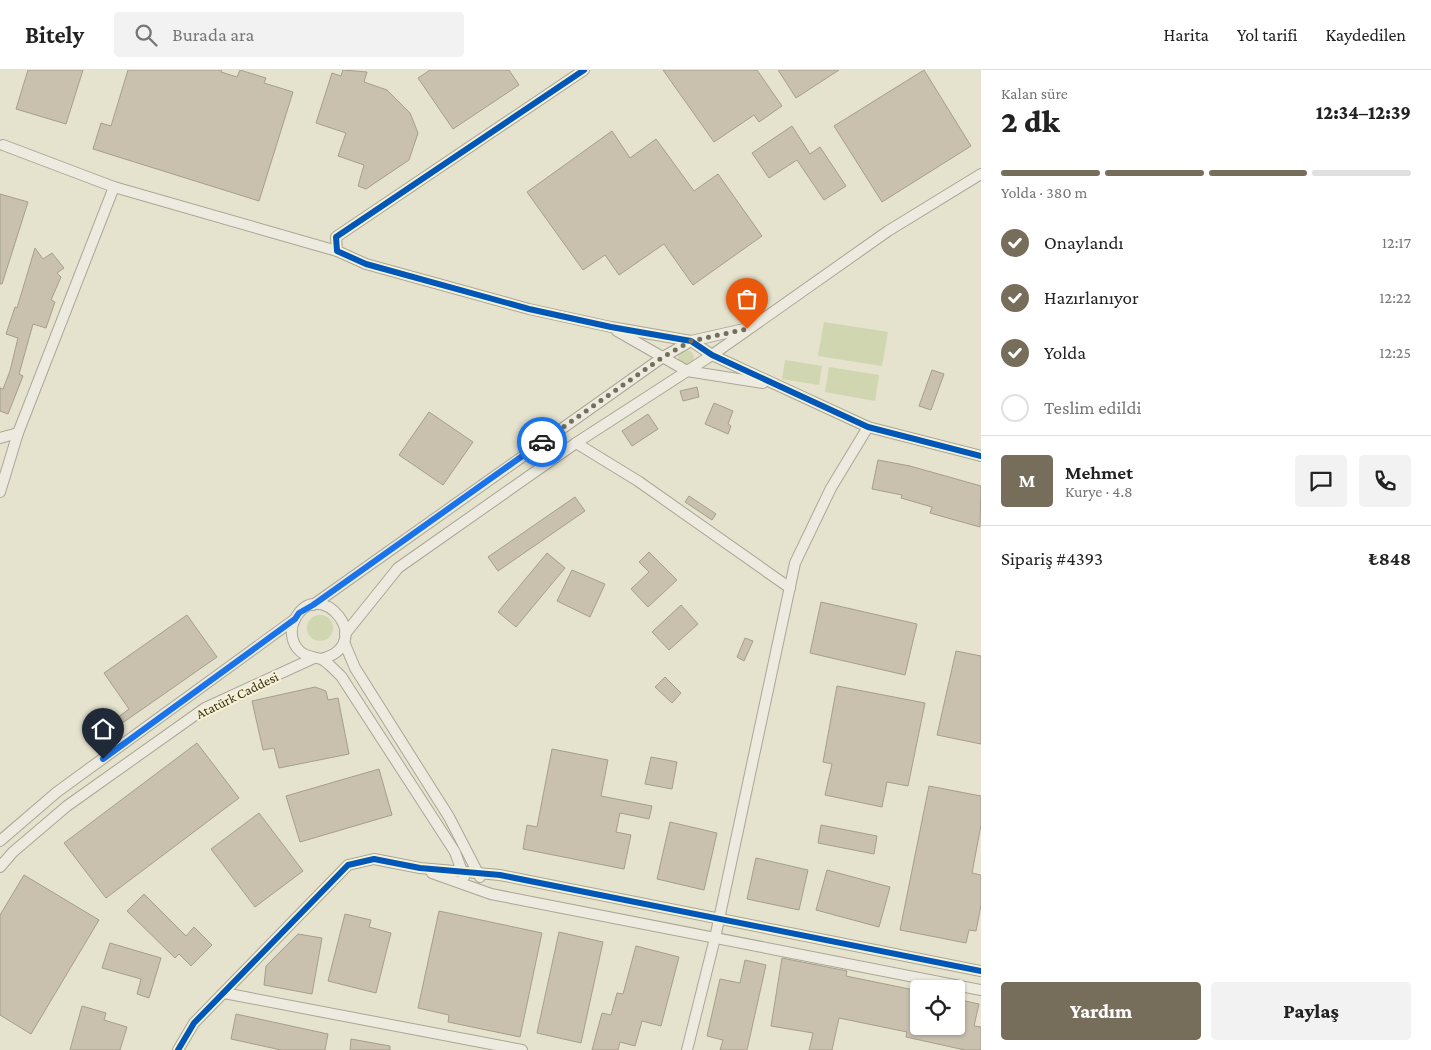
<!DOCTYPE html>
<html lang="tr">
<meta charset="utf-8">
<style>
body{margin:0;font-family:"Crimson Pro",serif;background:#f2f2f2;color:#222;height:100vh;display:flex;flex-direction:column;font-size:19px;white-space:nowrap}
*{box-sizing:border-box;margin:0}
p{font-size:16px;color:#767676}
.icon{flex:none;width:28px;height:28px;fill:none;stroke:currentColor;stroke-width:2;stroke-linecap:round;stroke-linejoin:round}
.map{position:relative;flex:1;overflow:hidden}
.sheet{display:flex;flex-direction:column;background:#fff;width:450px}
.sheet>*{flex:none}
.tools{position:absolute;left:910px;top:910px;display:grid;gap:10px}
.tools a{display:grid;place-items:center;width:55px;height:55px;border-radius:5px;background:#fff;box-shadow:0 1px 4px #0004;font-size:25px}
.pin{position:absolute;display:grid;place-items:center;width:42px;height:42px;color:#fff;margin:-51px -21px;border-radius:50% 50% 50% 0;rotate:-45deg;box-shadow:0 0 5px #0007}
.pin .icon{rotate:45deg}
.courier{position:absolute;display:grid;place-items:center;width:50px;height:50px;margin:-25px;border:4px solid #1a73e8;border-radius:50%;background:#fff;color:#222;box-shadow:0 1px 6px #0007}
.overview em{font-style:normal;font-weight:800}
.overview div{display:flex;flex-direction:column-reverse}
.overview{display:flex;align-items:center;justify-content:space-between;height:85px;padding:0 20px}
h1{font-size:32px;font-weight:800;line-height:38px}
.bar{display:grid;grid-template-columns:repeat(4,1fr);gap:8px 5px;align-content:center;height:60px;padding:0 20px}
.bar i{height:6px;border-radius:4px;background:#e0e0e0}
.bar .selected{background:#766e5b}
.bar p{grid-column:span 4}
.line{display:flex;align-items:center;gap:12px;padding:0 20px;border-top:1px solid #e0e0e0}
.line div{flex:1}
.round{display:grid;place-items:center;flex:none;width:52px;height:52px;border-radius:5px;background:#f2f2f2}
ol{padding:0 20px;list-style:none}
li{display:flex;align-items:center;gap:15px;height:55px}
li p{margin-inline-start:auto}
li .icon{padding:5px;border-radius:50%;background:#766e5b;color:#fff;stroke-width:4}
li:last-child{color:#767676}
li i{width:28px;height:28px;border:2px solid #e0e0e0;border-radius:50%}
.cta{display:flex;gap:10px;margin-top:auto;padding:10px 20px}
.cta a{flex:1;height:58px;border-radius:5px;background:#766e5b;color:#fff;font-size:20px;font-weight:800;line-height:58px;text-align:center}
.cta a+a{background:#f2f2f2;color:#222}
header{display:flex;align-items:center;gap:30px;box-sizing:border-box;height:70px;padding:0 25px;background:#fff;border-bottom:1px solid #e0e0e0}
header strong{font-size:24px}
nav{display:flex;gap:28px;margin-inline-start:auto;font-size:18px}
.search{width:350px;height:45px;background:#f2f2f2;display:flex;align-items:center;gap:12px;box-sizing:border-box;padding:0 18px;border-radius:5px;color:#767676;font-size:19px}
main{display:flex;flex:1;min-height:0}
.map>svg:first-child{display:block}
.green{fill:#d0d6af}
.building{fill:#c9c1ae;stroke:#a69e8c}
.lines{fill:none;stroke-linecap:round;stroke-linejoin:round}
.minor-casing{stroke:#aaa697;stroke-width:12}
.minor{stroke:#edebdf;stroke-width:10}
.cycleway-casing{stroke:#f6f2d3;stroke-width:9}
.cycleway{stroke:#0057b8;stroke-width:6}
.done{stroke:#766e5b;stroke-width:5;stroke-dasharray:0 9}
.route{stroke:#1a73e8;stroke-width:6}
.labels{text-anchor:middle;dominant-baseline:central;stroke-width:4;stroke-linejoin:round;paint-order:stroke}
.street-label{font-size:14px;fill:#3a301e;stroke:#f6f2d3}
</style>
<header>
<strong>Bitely</strong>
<div class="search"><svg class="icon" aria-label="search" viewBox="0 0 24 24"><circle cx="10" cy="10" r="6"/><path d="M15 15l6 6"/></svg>Burada ara</div>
<nav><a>Harita</a><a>Yol tarifi</a><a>Kaydedilen</a></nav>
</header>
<main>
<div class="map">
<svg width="981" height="980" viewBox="0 0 981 980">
<rect width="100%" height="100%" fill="#e5e2cd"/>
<g class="green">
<polygon points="824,252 888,262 882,296 818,286"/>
<circle cx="686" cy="288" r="8"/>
<polygon points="785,290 822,296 819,315 782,309"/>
<polygon points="829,297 879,305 875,331 825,322"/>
<circle cx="320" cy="558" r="13"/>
</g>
<g class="building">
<polygon points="28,0 83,0 66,54 16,39"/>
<polygon points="128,0 222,0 221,2 237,7 240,0 266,8 264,13 293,22 259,131 93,79 101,53 111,56"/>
<polygon points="343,0 367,2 364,12 387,20 410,43 418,63 409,90 366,119 358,116 364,95 338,86 346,63 316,53 332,3 341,6"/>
<polygon points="430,0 509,0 519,15 453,59 418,8"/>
<polygon points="663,0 757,0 782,36 759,52 754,45 714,72"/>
<polygon points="778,0 839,0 796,28"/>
<polygon points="924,0 971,76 882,132 834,56"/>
<polygon points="792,56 810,84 820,77 846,116 824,130 797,90 769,108 752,83"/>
<polygon points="612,61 630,88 656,69 694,121 718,104 762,166 693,215 664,174 619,205 605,185 583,200 527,122"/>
<polygon points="0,124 28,132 2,214 0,214"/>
<polygon points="35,178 43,189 52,183 64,198 57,203 61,207 51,230 55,232 46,258 33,254 19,304 23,306 8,344 0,341 0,318 3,319 10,301 18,268 6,264 15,237 17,238"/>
<polygon points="932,300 944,304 931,340 919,336"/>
<polygon points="697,317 699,327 683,331 680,321"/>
<polygon points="714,333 733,341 728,354 731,356 728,364 705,354"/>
<polygon points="429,342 473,372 443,415 399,385"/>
<polygon points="648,344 658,359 632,376 622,361"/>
<polygon points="878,390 910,396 981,416 980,457 930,443 932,437 901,428 902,425 872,419"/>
<polygon points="689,426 716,444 712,450 685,432"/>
<polygon points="575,427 585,441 498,501 488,487"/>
<polygon points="649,482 677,510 648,537 631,519 649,502 639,492"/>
<polygon points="547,483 565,498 516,557 498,542"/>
<polygon points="572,500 605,514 590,547 557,531"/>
<polygon points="821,532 917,554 905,605 810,583"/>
<polygon points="681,535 698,554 669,580 652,562"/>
<polygon points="187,545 217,587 121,654 117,648 129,639 104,603"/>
<polygon points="745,568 753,571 744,591 737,587"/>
<polygon points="956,581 981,586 981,674 937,665"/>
<polygon points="665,607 681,623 672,633 655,617"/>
<polygon points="837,616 925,633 908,716 887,712 882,737 825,725 832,694 823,692"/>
<polygon points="315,617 326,621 328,630 338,628 349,684 279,698 274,678 263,680 252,631"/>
<polygon points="197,673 239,728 106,828 64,773"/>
<polygon points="552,679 608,690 601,726 652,736 649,749 620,743 616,762 631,765 624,799 523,779 527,755 537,757"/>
<polygon points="651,687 677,692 672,719 645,714"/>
<polygon points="379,699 392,745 300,772 286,726"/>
<polygon points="929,716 981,726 981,755 972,803 981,805 981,835 976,861 969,860 966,873 900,860"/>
<polygon points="259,743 303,801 255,837 211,779"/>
<polygon points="670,752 717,763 704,820 657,809"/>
<polygon points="821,755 877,766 874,784 818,773"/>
<polygon points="756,788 808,800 799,840 747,829"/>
<polygon points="827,800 890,817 879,857 816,840"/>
<polygon points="24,805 99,850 31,964 0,945 0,845"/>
<polygon points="144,824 186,866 194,857 212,875 191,896 179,884 175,888 127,841"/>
<polygon points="439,841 542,863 520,967 448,952 449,945 418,938"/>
<polygon points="345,844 371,850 369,857 391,863 376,923 328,911"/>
<polygon points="559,862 603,872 581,973 537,963"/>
<polygon points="298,864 322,868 312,924 264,915 266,896"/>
<polygon points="110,873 161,888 149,928 137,924 141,909 102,898"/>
<polygon points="636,876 679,887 661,956 642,951 635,976 620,972 618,980 592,980 602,943 611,945 617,923 623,924"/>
<polygon points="782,888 847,901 846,906 919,921 919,956 956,956 956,929 979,934 974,956 981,957 981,980 965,980 906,967 907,962 839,948 832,980 809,980 813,963 771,956"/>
<polygon points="745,890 766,895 747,980 720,980 723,970 707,966 720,909 740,913"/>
<polygon points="82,936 106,943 104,950 127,957 120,980 70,980"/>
<polygon points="236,944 328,964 325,980 281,980 231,969"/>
<polygon points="351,969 390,976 390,980 350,980"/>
</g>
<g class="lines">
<g class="minor-casing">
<g id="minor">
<polyline points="584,0 336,167 337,181 366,194 529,239 611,257 691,271 712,285 868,357 981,386"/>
<polyline points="3,75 114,117 337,181"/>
<polyline points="617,261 687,301 763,313"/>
<polyline points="0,368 18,363"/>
<polyline points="576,373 638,411 790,518"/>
<polyline points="0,422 18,363 114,117"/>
<polyline points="313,535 663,287 691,271 744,259"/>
<polyline points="345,564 398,498 576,373 712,285 888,161 981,104"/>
<polyline points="344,572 355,598 449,747 480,807"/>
<path d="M 321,589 C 379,574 319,503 295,549 C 290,558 291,570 297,578 C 304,587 311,586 321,589 C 327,591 335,601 341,606 L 455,782 L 464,807"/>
<polyline points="0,771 57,722 295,549"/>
<polyline points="0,797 13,782 67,736 205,638 314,588"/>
<polyline points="432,803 491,824 981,920"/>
<polyline points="224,923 522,980"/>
<polyline points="178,980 194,953 348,795 374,789 420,798 500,805 981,901"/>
<polyline points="687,980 715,868 795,493 831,418 868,357"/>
</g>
</g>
<use href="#minor" class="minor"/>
<g class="cycleway-casing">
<g id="cycleway">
<polyline points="584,0 336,167 337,181 366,194 529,239 611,257 691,271 712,285 868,357 981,386"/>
<polyline points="178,980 194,953 348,795 374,789 420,798 500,805 981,901"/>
</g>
</g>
<use href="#cycleway" class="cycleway"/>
</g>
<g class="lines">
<polyline class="done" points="542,372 663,287 691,271 747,259"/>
<polyline class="route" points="103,689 295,549 299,543 313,535 542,372"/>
</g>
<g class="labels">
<g class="street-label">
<text transform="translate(237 625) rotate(-26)">Atatürk Caddesi</text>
</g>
</g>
</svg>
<div class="tools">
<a><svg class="icon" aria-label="locate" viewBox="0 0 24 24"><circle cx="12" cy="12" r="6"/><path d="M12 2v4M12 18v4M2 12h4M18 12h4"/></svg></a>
</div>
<div class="pin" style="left:747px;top:259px;background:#ea580c"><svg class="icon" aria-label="bag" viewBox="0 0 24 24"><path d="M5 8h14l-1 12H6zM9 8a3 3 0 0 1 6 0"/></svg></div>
<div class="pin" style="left:103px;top:689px;background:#1f2937"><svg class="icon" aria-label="home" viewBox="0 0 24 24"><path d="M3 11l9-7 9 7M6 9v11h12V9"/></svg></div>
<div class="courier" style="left:542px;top:372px"><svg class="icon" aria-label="car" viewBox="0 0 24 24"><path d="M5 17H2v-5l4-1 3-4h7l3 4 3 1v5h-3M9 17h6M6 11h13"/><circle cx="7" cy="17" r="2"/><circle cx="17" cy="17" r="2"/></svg></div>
</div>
<section class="sheet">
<div class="overview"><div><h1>2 dk</h1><p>Kalan süre</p></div><em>12:34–12:39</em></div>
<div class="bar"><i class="selected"></i><i class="selected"></i><i class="selected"></i><i></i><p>Yolda · 380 m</p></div>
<ol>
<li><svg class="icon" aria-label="check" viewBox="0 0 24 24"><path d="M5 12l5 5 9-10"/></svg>Onaylandı<p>12:17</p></li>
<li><svg class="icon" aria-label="check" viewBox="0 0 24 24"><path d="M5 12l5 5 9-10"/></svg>Hazırlanıyor<p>12:22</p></li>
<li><svg class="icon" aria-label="check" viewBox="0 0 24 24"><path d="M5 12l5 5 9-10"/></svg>Yolda<p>12:25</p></li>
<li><i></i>Teslim edildi</li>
</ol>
<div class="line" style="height:90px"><b class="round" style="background:#766e5b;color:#fff">M</b><div><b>Mehmet</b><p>Kurye · 4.8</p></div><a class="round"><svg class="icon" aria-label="chat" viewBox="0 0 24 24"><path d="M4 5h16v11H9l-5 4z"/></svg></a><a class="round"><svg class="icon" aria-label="phone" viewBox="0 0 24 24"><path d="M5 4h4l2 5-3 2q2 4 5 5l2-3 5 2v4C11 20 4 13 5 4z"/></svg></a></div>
<div class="line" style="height:65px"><div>Sipariş #4393</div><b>₺848</b></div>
<div class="cta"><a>Yardım</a><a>Paylaş</a></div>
</section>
</main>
